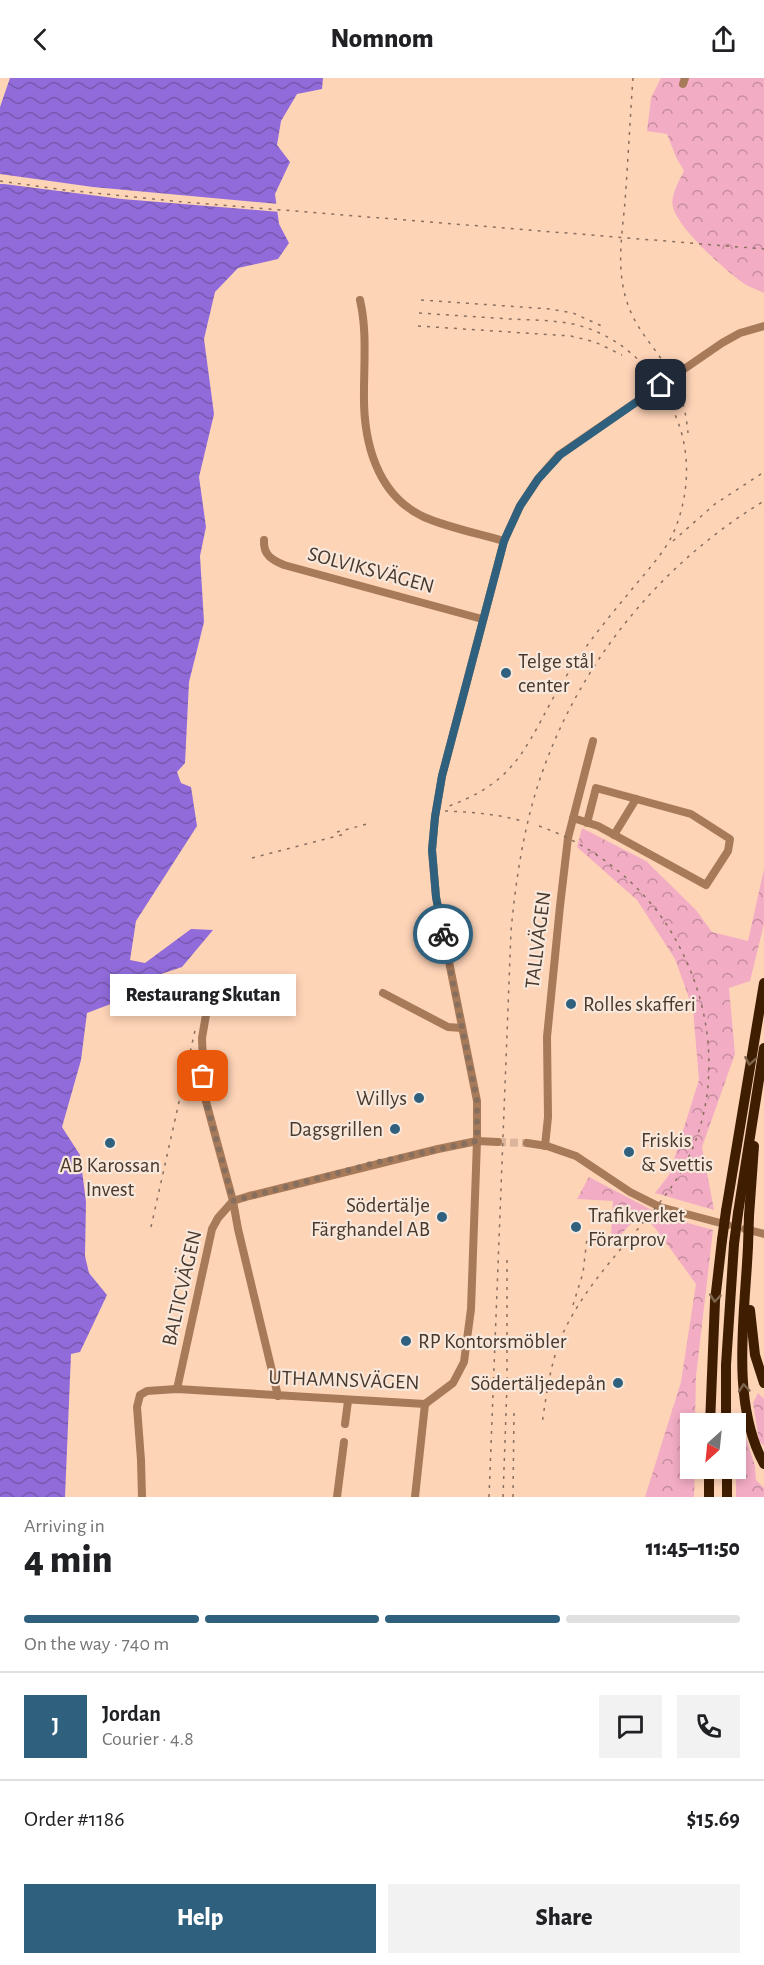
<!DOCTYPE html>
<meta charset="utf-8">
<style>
body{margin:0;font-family:"Alegreya Sans",sans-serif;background:#f2f2f2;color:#202124;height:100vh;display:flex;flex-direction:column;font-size:22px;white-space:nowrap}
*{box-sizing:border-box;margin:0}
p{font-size:20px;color:#757577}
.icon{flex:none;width:33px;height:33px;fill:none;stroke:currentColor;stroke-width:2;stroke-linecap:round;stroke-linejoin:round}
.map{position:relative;height:1419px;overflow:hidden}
.details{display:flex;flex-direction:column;background:#fff;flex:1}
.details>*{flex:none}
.needle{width:39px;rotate:207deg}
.buttons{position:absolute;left:680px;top:1335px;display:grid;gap:12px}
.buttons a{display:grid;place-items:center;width:66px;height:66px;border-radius:0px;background:#fff;box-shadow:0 3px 9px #0003;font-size:30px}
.pin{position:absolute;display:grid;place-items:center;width:51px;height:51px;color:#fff;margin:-26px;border-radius:12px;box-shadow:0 3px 9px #0006}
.courier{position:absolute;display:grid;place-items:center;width:60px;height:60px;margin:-30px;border:4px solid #2f617e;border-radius:50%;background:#fff;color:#222;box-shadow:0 2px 8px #0007}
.bubble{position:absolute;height:42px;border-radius:0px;background:#fff;box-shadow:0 3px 9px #0003;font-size:20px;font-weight:800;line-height:42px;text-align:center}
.summary em{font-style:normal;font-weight:800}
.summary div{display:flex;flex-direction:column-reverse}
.summary{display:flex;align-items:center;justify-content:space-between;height:102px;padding:0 24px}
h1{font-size:39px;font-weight:800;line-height:45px}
.bar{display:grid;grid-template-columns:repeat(4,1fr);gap:9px 6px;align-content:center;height:72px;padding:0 24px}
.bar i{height:8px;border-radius:4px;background:#e0e0e0}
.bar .current{background:#2f617e}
.bar p{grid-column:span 4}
.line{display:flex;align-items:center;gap:15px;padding:0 24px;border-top:2px solid #e0e0e0}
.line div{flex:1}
.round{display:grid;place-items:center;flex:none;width:63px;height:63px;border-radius:0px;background:#f2f2f2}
.cta{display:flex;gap:12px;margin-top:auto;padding:12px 24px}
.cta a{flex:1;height:69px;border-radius:0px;background:#2f617e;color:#fff;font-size:24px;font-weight:800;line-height:69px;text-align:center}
.cta a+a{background:#f2f2f2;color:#202124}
header{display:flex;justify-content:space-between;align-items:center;height:78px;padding:0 24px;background:#fff;font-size:27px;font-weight:800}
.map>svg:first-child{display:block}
.forest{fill:url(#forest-crowns)}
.water{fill:url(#water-waves)}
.pier{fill:#fed4b7}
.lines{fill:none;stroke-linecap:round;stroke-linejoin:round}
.minor-tunnel{stroke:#dab59b;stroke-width:8;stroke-dasharray:8 4;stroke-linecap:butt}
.minor{stroke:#a77a59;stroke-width:8}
.highway{stroke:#3e1d00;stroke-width:10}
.rail{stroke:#896f5d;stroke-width:1.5;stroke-dasharray:3 6;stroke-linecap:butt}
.highway-bridge{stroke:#3e1d00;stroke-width:10}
.oneway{stroke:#7f644d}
.done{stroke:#886f5d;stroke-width:6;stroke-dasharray:0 10.8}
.route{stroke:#2f617e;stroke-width:8}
.poi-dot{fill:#2f617e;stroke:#f8e7db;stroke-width:2}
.labels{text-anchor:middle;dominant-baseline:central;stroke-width:4.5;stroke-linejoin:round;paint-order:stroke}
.street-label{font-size:21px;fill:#49382c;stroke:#f8e7db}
.poi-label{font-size:21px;fill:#49382c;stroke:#f8e7db;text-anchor:start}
</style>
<header><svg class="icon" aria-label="back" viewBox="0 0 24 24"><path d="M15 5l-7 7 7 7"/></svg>Nomnom<svg class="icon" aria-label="share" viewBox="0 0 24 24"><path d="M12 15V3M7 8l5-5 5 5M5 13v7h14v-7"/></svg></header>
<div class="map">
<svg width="764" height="1419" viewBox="0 0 764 1419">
<defs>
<pattern id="forest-crowns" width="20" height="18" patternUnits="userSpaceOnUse" patternTransform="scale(1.5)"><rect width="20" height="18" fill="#f2acc4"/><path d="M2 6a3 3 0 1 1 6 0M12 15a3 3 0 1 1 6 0" fill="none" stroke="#c68d9f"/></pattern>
<pattern id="water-waves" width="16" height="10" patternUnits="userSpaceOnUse" patternTransform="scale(1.5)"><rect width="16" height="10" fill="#906bd9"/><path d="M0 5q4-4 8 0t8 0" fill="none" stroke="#7859b0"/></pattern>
</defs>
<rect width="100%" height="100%" fill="#fed4b7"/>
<g class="forest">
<path d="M 661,0 L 764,0 L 764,215 C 756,211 746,208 739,202 C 721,188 678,150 673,129 C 670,118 679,103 684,93 L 676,79 L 667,56 L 647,53 L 651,20 Z"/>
<polygon points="582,750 646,783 696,832 712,854 748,863 764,791 764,846 750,903 729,910 735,976 702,1069 714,1132 655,1115 669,1097 699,1002 693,931 675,881 637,822 577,769"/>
<polygon points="589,1099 663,1138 713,1152 696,1298 695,1345 690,1346 690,1390 695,1391 694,1419 645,1419 681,1304 696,1206 656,1151 641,1135 612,1166 611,1156 613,1123 577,1121"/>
<polygon points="758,1315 764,1321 764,1368 759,1363 753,1325"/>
<polygon points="742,1348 755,1388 756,1402 764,1410 764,1419 736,1419 736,1355"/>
</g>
<polygon class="water" points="10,0 323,0 322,11 297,16 281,43 277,67 290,84 275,116 279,146 289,165 278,181 238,190 215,214 204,261 214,336 199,399 206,449 200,478 204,544 189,604 185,685 177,694 181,705 191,709 197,748 136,843 130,882 145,885 191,851 213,852 182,889 158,897 145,913 87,935 81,982 62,1049 80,1077 86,1124 85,1178 89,1195 107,1217 80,1274 71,1276 65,1419 0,1419 0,29"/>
<polygon class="pier" points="0,96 93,109 279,126 280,134 122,121 4,106 0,106"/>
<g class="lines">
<polyline class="minor-tunnel" points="498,1064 527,1065"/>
<g class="minor">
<polyline points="683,6 685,0"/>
<path d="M 360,222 C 367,252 364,283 364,314 C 363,362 376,417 424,439 C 446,449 480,456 504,463"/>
<path d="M 264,462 C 263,477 272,482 284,487 L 482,541"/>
<polyline points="573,740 598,748 706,807 728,773 730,761 691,736 596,710 587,745"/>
<polyline points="614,757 636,721"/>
<polyline points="383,915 448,949 462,950"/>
<polyline points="206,926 207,931 202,960 204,1016 233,1123 238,1151 278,1318"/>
<polyline points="527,1065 547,1068 576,1078 630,1114 660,1129 728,1147"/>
<polyline points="545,1068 548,1039 547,959 560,828 568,760 593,663"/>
<polyline points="745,1151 764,1156"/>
<polyline points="177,1311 212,1151 218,1140 233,1123 249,1118 438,1071 477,1063 498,1064"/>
<polyline points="345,1346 348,1323"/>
<polyline points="142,1419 141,1382 137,1329 140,1317 147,1313 177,1311 425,1326 453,1305 464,1284 471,1231 477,1063 477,1023 436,819 432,772 435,739 442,698 504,463 520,428 538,401 559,377 722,265 740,255 764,248"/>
<polyline points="337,1419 344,1364"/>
<polyline points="415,1419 425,1326"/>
</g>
<g class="highway">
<polyline points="726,1133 764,905"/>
<polyline points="738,1135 764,970"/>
<polyline points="749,1138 754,1068"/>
<path d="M 748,1168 C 745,1237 730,1323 764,1386"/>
<polyline points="750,1232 755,1277 764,1305"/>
<polyline points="710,1346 715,1223 722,1162"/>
<polyline points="726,1346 726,1287 734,1166"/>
<polyline points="727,1390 727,1419"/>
<polyline points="709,1419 709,1390"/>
</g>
<g class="rail">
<path d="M 633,0 C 630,41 628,83 625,124 C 622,157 616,191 627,224 C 636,253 658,272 672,298 C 682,315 686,335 688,355"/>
<polyline points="0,103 65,112 183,124 764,171"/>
<polyline points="421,222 550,231 573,235 604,249"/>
<path d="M 419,235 C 449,237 479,239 510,241 C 530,242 552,242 573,246 C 622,257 658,294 676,339 C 692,377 689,421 672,458 C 663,475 650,490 637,505 C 620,526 602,547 586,569 C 574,586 562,604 552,622 C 521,680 510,706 444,730"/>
<polyline points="418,248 571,258 595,264 622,277"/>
<polyline points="673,463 715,426 764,394"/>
<path d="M 445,733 C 472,734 497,736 522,743"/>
<path d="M 539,748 C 597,768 650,812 678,866 C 720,944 722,1042 667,1115 C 633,1160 591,1199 566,1249 C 551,1279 547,1313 542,1346"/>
<polyline points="337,754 371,745"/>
<polyline points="252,780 345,756"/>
<polyline points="151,1149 196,948"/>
<polyline points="573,1227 583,1195 587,1160"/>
<path d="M 489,1419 L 511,853 C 515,810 521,768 532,727 C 567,600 652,491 764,423"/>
<polyline points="503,1419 507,1307 507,1176"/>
<polyline points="513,1419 514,1334"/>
</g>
<g class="highway-bridge">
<polyline points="722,1162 726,1133"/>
<polyline points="734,1166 738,1135"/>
<polyline points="748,1168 749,1138"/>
</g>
</g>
<defs><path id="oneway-chevron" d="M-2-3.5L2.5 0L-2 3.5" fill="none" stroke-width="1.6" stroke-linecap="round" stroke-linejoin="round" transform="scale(1.5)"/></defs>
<g class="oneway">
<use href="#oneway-chevron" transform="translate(750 983) rotate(100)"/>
<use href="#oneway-chevron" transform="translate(715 1220) rotate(96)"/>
<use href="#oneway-chevron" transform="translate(744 1310) rotate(-95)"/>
</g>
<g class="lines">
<polyline class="done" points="203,998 204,1017 233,1123 379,1084 477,1063 477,1023 443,856"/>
<polyline class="route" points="443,856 436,819 432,772 435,739 442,698 504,463 520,428 538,401 560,377 661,307"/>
</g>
<g class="poi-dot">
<circle cx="506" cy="595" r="6"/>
<circle cx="571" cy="926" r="6"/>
<circle cx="419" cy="1020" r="6"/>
<circle cx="395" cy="1051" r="6"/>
<circle cx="110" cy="1065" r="6"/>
<circle cx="629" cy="1074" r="6"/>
<circle cx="442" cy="1139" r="6"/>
<circle cx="576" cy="1149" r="6"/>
<circle cx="406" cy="1263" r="6"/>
<circle cx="618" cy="1305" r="6"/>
</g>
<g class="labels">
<g class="street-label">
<text transform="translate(371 492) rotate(15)">SOLVIKSVÄGEN</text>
<text transform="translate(538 862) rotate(-83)">TALLVÄGEN</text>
<text transform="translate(182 1210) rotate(-77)">BALTICVÄGEN</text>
<text transform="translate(344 1302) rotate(2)">UTHAMNSVÄGEN</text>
</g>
<g class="poi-label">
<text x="518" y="583">Telge stål<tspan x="518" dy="24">center</tspan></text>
<text x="583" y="926">Rolles skafferi</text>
<text x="407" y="1020" text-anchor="end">Willys</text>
<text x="383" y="1051" text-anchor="end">Dagsgrillen</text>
<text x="641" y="1062">Friskis<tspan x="641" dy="24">&amp; Svettis</tspan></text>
<text x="110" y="1087" text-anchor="middle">AB Karossan<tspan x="110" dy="24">Invest</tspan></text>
<text x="430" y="1127" text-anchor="end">Södertälje<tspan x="430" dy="24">Färghandel AB</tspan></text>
<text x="588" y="1137">Trafikverket<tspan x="588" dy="24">Förarprov</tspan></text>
<text x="418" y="1263">RP Kontorsmöbler</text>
<text x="606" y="1305" text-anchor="end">Södertäljedepån</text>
</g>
</g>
</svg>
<div class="buttons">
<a><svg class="needle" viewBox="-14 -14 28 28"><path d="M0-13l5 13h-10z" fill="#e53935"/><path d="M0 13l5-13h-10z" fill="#757577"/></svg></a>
</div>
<div class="pin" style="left:203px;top:998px;background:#ea580c"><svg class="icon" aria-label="bag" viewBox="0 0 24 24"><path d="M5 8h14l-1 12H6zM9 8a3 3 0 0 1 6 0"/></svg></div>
<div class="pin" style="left:661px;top:307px;background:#1f2937"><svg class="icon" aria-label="home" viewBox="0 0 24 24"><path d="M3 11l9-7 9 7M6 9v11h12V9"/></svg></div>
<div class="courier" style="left:443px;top:856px"><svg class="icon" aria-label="bike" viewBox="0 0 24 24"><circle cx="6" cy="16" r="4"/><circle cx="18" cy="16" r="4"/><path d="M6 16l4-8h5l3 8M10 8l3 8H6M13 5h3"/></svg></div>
<div class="bubble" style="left:110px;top:896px;width:186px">Restaurang Skutan</div>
</div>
<section class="details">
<div class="summary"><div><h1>4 min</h1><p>Arriving in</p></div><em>11:45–11:50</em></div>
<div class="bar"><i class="current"></i><i class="current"></i><i class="current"></i><i></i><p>On the way · 740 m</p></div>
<div class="line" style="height:108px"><b class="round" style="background:#2f617e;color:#fff">J</b><div><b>Jordan</b><p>Courier · 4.8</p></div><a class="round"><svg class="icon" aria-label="chat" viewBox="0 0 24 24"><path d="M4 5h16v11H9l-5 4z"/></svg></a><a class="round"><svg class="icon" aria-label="phone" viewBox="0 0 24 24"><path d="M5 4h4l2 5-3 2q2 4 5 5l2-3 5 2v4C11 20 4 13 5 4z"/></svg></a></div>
<div class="line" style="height:78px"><div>Order #1186</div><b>$15.69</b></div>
<div class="cta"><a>Help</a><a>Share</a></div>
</section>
